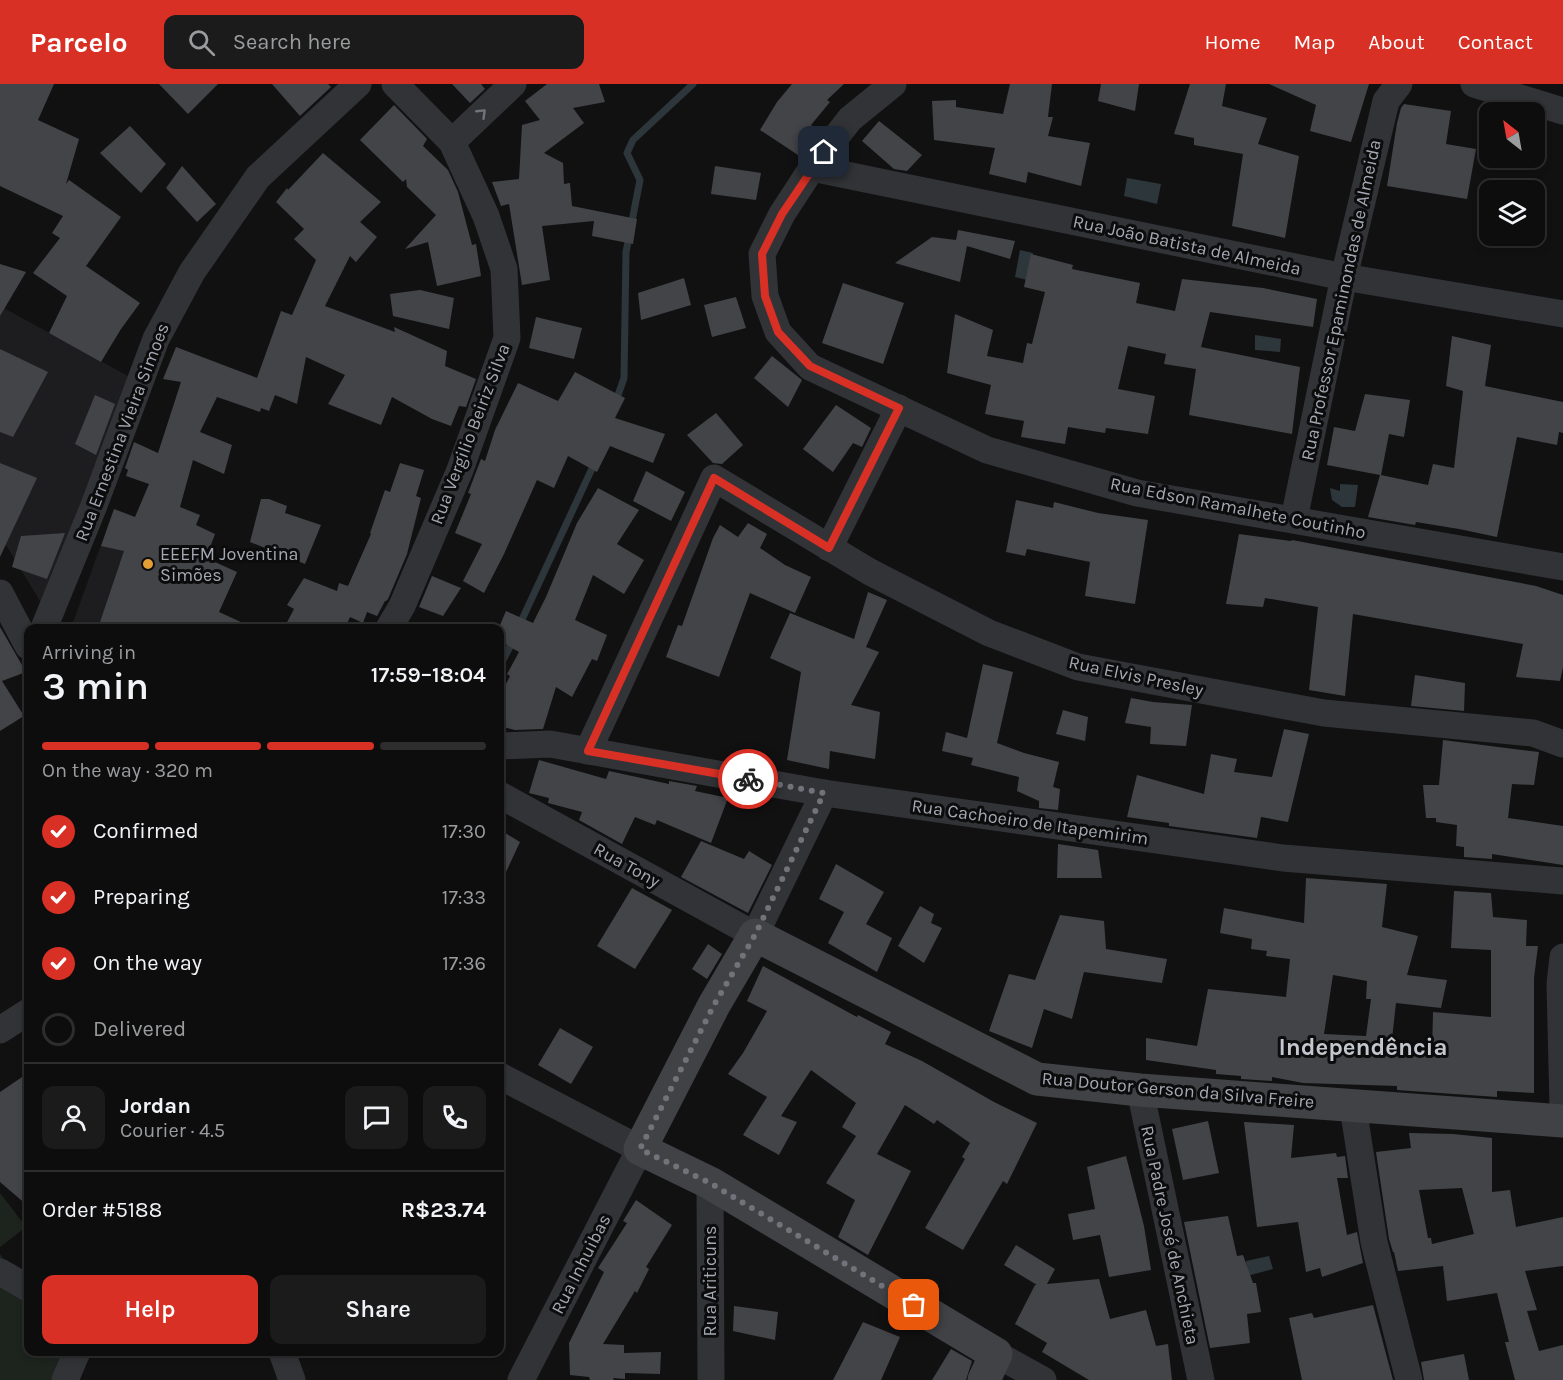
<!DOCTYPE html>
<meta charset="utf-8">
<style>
body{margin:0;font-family:Karla,sans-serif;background:#1b1b1c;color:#f1f3f6;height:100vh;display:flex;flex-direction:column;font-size:22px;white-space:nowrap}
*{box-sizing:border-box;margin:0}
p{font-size:20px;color:#9a9c9e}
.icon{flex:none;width:33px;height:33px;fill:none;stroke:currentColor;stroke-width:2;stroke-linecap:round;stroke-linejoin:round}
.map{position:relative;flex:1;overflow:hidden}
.details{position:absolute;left:24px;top:540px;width:480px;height:732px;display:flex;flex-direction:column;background:#0d0d0e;border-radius:12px;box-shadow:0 3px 9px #0003,0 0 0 2px #2d2d2e}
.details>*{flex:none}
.needle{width:39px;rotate:329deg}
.tools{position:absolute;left:1479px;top:18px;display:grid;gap:12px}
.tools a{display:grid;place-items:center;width:66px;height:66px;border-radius:12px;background:#0d0d0e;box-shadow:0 3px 9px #0003,0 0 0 2px #2d2d2e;font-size:30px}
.pin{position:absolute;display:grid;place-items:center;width:51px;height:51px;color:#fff;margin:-26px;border-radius:12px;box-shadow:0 3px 9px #0006}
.courier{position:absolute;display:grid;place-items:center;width:60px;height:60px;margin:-30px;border:4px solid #d93025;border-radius:50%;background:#fff;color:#222;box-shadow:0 2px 8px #0007}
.summary em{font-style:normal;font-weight:600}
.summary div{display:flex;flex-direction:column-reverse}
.summary{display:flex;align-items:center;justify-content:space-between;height:102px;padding:0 18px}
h1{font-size:39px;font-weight:600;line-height:45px}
.bar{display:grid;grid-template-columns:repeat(4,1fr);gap:9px 6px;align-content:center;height:72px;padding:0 18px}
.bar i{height:8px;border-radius:4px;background:#2d2d2e}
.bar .current{background:#d93025}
.bar p{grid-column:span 4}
.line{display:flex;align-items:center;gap:15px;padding:0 18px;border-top:2px solid #2d2d2e}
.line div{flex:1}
.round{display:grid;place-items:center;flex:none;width:63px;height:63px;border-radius:12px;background:#1b1b1c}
ol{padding:0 18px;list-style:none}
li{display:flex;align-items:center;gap:18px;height:66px}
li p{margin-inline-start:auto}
li .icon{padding:6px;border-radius:50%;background:#d93025;color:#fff;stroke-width:4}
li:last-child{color:#9a9c9e}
li i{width:33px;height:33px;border:3px solid #2d2d2e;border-radius:50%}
.action{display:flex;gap:12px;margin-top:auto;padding:12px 18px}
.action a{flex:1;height:69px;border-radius:12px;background:#d93025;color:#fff;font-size:24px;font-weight:600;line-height:69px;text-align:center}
.action a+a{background:#1b1b1c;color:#f1f3f6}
header{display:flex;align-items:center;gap:36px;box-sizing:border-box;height:84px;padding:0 30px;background:#d93025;color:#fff}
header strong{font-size:28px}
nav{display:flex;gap:33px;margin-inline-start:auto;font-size:21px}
.search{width:420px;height:54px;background:#1b1b1c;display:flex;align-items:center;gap:15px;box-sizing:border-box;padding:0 21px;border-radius:12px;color:#9a9c9e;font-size:22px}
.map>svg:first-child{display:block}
.built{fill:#1d1d1f}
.green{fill:#1d241e}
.water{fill:#2d363b}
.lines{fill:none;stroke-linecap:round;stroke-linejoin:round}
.stream{stroke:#2d363b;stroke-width:7}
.building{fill:#424448;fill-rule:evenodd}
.street{stroke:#323337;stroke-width:27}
.secondary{stroke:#404246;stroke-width:33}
.oneway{stroke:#70737b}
.done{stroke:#70737a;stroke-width:6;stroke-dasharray:0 10.8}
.route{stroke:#d93025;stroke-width:8}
.poi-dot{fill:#e49e36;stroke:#0c0c0d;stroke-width:2}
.labels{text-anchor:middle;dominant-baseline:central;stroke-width:6;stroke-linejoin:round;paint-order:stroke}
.street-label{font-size:18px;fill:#a3a8b2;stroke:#0c0c0d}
.poi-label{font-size:18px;fill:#a3a8b2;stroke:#0c0c0d;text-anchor:start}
.district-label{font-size:24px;font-weight:bold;fill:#c3c7ce;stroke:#0c0c0d}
</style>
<header>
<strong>Parcelo</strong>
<div class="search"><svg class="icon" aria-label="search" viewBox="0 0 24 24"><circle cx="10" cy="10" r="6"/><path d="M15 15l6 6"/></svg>Search here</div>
<nav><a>Home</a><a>Map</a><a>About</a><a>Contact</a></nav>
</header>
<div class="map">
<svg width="1563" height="1296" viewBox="0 0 1563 1296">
<rect width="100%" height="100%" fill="#111112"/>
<g class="built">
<polygon points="0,222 128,292 49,532 0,451"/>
<polygon points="114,425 210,463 174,544 71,544"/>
</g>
<g class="green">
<polygon points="0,1109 26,1143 0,1163"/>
<polygon points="0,1170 28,1210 28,1268 69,1268 76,1296 0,1296"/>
</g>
<g class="water">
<polygon points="1127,94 1161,100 1157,120 1124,112"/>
<polygon points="1020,166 1033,169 1027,196 1015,193"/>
<polygon points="1255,251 1281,255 1280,268 1255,266"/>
<polygon points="1340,400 1358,401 1355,423 1342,423 1332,416 1330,404 1340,407"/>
<polygon points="1269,1172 1273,1185 1247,1192 1246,1177"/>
</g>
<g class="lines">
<g class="stream">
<polyline points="616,317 624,294 626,168 640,96 627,69 633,56 693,0"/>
<polyline points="519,542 595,378"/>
<polyline points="500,582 514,555"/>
</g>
</g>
<g class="building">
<polygon points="0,0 54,0 38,36 79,55 66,100 69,96 121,133 86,182 140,219 121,245 101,278 49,249 67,212 33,189 60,154 52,149 63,132 0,102"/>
<polygon points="159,0 218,0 188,30"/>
<polygon points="272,0 328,0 331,3 300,32"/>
<polygon points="452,0 481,0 485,5 470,19"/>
<polygon points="547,0 599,0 605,18 573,24 584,39 544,69 563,79 564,100 570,99 572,122 637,135 633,160 592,152 594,137 542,142 550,196 522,201 509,120 501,122 492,98 519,95 522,41 540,36 525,17"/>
<polygon points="792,0 844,0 827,16 830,18 811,41 815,44 798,71 760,46 777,18"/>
<polygon points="1010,0 1052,0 1048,33 1053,33 1048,52 1090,59 1081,102 1028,88 1026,99 989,90 995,64 934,56 932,17 956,16 956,23 1003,30"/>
<polygon points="1101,0 1139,0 1135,27 1098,17"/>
<polygon points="1190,0 1226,0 1222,22 1267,34 1258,60 1299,72 1285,154 1232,142 1243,70 1194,61 1194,54 1174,50"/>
<polygon points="1269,0 1369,0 1351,58 1310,47 1316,21"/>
<polygon points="1404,20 1451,27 1446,60 1476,65 1467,115 1387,102 1397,39 1401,24"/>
<polygon points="394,21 427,55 423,62 448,86 458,108 472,161 476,160 481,192 437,202 428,158 405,165 436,131 407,103 406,95 403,98 360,56"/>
<polygon points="879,37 922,71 907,87 894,85 862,57"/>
<polygon points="130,42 166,80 141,109 100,69"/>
<polygon points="323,69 381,118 360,138 377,153 356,178 350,172 325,222 395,248 394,243 447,267 445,282 476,295 466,323 459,322 451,342 432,335 392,313 381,341 328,320 345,291 306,273 297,320 275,311 269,327 261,324 260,328 217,313 200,348 232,361 224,390 193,376 180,423 200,431 196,441 215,450 206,474 237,488 219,528 254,544 98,544 124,467 101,462 114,425 135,433 149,400 126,392 128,386 125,384 134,358 158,369 181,298 163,295 176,263 257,294 281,227 292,231 316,176 294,155 304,145 276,118 287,104 288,106"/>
<polygon points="182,82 216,120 197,138 166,104"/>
<polygon points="715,82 761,89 756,116 711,110"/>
<polygon points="958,146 1015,157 1010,175 967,162 960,198 895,179 932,153 956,156"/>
<polygon points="1031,170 1073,181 1072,185 1140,199 1136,219 1175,227 1182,195 1263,204 1317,215 1313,243 1210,228 1201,263 1300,283 1292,350 1189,331 1196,285 1164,280 1166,270 1128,262 1118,305 1155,312 1148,350 1106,344 1105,349 1068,343 1065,360 1021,353 1024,337 985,330 991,301 947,289 955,230 993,246 987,272 1023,279 1027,259 1032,260 1045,208 1024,203"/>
<polygon points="0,180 26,188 0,232"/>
<polygon points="684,194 691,221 641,236 638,209"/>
<polygon points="843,199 904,219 883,280 822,259"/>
<polygon points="420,206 454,214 449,245 393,232 390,210"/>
<polygon points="736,213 746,244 712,253 704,221"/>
<polygon points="536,233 582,244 574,275 529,264"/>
<polygon points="1452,252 1491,261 1485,302 1563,318 1563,349 1559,348 1557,361 1517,353 1497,453 1459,445 1416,438 1415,441 1368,433 1380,391 1327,381 1334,343 1355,347 1365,310 1410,316 1404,353 1389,350 1381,391 1428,401 1433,380 1454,384 1463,307 1446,302"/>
<polygon points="0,265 48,288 13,353 0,348"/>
<polygon points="772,272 802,296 788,323 754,294"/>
<polygon points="575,288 625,314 615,334 665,350 653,379 610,362 597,388 568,372 554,404 537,396 504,470 484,509 463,497 482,460 455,449 471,410 468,409 481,375 485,377 495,346 518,299 558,317"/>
<polygon points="95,311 115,320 96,371 75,360"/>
<polygon points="836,321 871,344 862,363 853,359 833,388 803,365"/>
<polygon points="716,329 743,361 722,380 713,379 687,351"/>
<polygon points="0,379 37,394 0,473"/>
<polygon points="400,379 424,386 416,412 421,414 407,470 388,515 386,517 385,517 377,532 367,528 363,539 350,533 345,544 284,544 294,525 287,521 304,494 337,507 339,499 348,502 371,450 370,449 385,406 390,408"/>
<polygon points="646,387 685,408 671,437 633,417"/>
<polygon points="598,404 639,426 617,460 644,476 624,510 593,491 575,536 607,551 597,577 592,575 572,613 556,603 543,645 515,646 500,642 500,612 510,592 507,590 519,568 500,557 500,541 506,527 533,539 546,513 577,439"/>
<polygon points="261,415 269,415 287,422 285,429 321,441 305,480 250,458"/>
<polygon points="1016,416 1053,424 1054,418 1098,429 1148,436 1135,520 1085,512 1090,478 1027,465 1025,472 1006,468"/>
<polygon points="748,439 767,450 760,464 785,481 811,493 795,529 750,509 719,593 666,573 678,541 682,542 713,454 720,441 738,453"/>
<polygon points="65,449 47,495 12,483 21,452"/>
<polygon points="1239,450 1291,457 1292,456 1536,502 1563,511 1563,583 1560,597 1516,593 1523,560 1353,530 1345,612 1309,606 1318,523 1265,514 1263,523 1226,520"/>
<polygon points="432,492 461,504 443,532 419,523"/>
<polygon points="868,508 887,516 866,563 879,568 851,621 880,628 875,675 830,667 829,685 787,676 801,588 770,574 790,529 854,555"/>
<polygon points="0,543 26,588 2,597 24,632 0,647"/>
<polygon points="983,580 1013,588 997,659 1024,669 1059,678 1053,703 1060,705 1058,726 1039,724 1039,717 1017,707 1019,693 971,681 973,674 942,667 946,648 967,654"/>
<polygon points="1415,591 1465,599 1464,627 1411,622"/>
<polygon points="1131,614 1153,618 1192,621 1186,662 1150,660 1151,643 1125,639"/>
<polygon points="1063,626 1088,633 1085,657 1056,650"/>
<polygon points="1284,645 1309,650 1288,738 1261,733 1257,754 1169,742 1169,739 1127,733 1137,691 1204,710 1211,670 1237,675 1234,688 1272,693"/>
<polygon points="1443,656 1539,668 1534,701 1512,700 1508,734 1563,742 1563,781 1492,770 1492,775 1464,773 1464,763 1456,762 1457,741 1436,738 1436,734 1426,734 1423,701 1439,701"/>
<polygon points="539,676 606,695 609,687 669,700 669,697 697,702 695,707 728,714 711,759 657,736 655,741 635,733 622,760 579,736 582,728 548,719 549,714 529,709"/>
<polygon points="500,746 520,758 500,801"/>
<polygon points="701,757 744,775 749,767 772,781 748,829 681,793"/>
<polygon points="1058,760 1098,766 1102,794 1057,794"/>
<polygon points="836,780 884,808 866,840 892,854 877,888 828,859 844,828 819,815"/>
<path d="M 1306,794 L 1387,800 L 1382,843 L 1418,852 L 1407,891 L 1447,896 L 1441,924 L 1396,919 L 1391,964 L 1432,969 L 1433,928 L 1491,933 L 1491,866 L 1451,864 L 1454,807 L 1491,809 L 1493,833 L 1527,836 L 1526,862 L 1538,862 L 1534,894 L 1534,1009 L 1497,1007 L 1497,1013 L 1397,1006 L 1397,1002 L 1303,999 L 1272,993 L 1272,997 L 1241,995 L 1241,992 L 1216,990 L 1216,986 L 1146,976 L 1146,954 L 1197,962 L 1208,905 L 1286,913 L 1290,875 L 1266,872 L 1267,867 L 1251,865 L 1252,855 L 1220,849 L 1224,824 L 1304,839 ZM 1333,891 L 1367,897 L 1366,915 L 1371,915 L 1366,952 L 1324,950 Z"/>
<polygon points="632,804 672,826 635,885 597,862"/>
<polygon points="920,822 934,830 931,839 942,844 924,879 898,862"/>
<polygon points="1060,831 1104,837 1106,865 1167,875 1162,899 1084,888 1072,935 1044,925 1032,964 989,947 1009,890 1035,896"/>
<polygon points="708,860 722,870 707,895 692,885"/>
<polygon points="763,882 857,933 858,931 891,948 885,960 922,977 994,1018 1037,1039 1007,1100 1003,1097 963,1166 925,1144 965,1075 962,1073 970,1059 937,1036 934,1040 905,1021 877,1070 911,1087 868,1171 838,1153 855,1116 826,1099 856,1052 842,1043 856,1019 811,986 781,1032 797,1038 779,1071 743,1051 767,1013 728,990 743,969 767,927 747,917"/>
<polygon points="560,944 593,963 571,1000 538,981"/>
<polygon points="28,989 28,1122 0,1098 0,1008"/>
<polygon points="1208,1037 1219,1089 1183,1096 1172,1045"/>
<polygon points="1244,1038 1294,1041 1291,1074 1336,1069 1337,1073 1345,1072 1348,1094 1337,1094 1347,1151 1357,1148 1363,1179 1322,1193 1320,1184 1306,1188 1298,1138 1257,1143"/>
<path d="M 1409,1049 L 1453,1050 L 1492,1054 L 1492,1108 L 1510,1106 L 1516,1143 L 1563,1133 L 1563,1182 L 1525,1187 L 1537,1226 L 1527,1227 L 1539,1267 L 1563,1261 L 1563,1296 L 1515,1296 L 1505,1258 L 1509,1258 L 1497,1209 L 1447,1217 L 1443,1182 L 1398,1187 L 1394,1168 L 1393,1168 L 1389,1155 L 1376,1068 L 1411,1064 ZM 1462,1104 L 1474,1150 L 1432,1160 L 1431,1154 L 1428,1154 L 1419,1106 Z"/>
<polygon points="1126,1072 1144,1142 1151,1186 1109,1193 1100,1151 1073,1156 1068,1130 1095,1125 1087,1083"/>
<polygon points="636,1116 672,1141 646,1183 649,1185 637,1209 635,1207 603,1260 624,1261 624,1269 661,1268 660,1290 625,1289 625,1295 613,1294 614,1296 590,1296 589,1293 570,1291 569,1259 604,1188 598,1184 627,1139 623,1137"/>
<polygon points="1228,1132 1237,1172 1243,1171 1253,1199 1256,1199 1261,1228 1247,1230 1250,1259 1210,1264 1184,1138"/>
<polygon points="1016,1161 1055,1185 1047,1200 1099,1195 1110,1235 1146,1226 1156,1262 1168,1260 1172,1296 1089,1296 1042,1268 1047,1259 1015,1240 1035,1201 1037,1201 1004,1181"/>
<polygon points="1373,1221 1393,1296 1302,1296 1289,1234 1312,1229 1314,1234"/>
<polygon points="734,1222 778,1228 775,1256 733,1247"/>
<polygon points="863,1238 900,1253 881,1296 833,1296"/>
<polygon points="951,1265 972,1277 966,1296 932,1296"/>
<polygon points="1464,1270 1469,1296 1424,1296 1421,1278"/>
</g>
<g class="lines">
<g class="street">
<polyline points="893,0 850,35 812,84 782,130 762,170 765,212 778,248 810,283 987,366 1137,409 1563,483"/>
<polyline points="1474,0 1563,27"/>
<polyline points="452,58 513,0"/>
<polyline points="812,84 1344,193 1563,230"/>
<polyline points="1294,435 1344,193 1386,17 1399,0"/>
<polyline points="829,464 899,324"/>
<polyline points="0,509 28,562"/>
<polyline points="44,544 93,424 156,255 192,188 258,93 358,0"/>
<polyline points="389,544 402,522 460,386 507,254 504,185 486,132 452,58 395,0"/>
<polyline points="500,662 550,660 824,709 1283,774 1563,797"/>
<polyline points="588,667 714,394 870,488 989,549 1078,583 1324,629 1533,649 1563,660"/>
<polyline points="500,711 755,851 824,709"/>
<polyline points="1563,873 1560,900 1563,1023"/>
<polyline points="0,946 28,928"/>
<polyline points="500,992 640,1065 521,1296"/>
<polyline points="1140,1006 1201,1296"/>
<polyline points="1353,1023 1374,1158 1409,1296"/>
<polyline points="710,1099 711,1296"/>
<polyline points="0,1188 28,1204"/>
<polyline points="282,1268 292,1296"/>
<polyline points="996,1270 1043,1296"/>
<polyline points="65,1296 77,1268"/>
</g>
<polyline class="secondary" points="984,1296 996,1270 710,1099 640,1065 714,921 755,851 1037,995 1140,1006 1563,1037"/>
</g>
<defs><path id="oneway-chevron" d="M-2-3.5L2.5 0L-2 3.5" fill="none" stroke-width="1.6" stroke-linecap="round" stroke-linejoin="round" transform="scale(1.5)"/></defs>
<use class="oneway" href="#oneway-chevron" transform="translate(482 29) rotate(-44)"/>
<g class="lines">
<polyline class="done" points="748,695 824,709 755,851 714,921 640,1065 710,1099 914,1221"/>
<polyline class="route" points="748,695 588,667 714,394 829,464 899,324 810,282 778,248 765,212 762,170 782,130 824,68"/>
</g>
<circle class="poi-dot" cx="148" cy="480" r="6"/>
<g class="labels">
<g class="street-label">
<text transform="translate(1187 161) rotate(12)">Rua João Batista de Almeida</text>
<text transform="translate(1341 216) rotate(-78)">Rua Professor Epaminondas de Almeida</text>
<text transform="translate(122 348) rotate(-69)">Rua Ernestina Vieira Simoes</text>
<text transform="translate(470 350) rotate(-69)">Rua Vergilio Beiriz Silva</text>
<text transform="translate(1238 424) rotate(11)">Rua Edson Ramalhete Coutinho</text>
<text transform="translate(1136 592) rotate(12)">Rua Elvis Presley</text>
<text transform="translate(1030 738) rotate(8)">Rua Cachoeiro de Itapemirim</text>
<text transform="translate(627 781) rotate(29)">Rua Tony</text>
<text transform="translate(1178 1006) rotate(5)">Rua Doutor Gerson da Silva Freire</text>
<text transform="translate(1170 1151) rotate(78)">Rua Padre José de Anchieta</text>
<text transform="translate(581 1180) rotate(-63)">Rua Inhuibas</text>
<text transform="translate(710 1197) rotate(-90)">Rua Ariticuns</text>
</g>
<g class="poi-label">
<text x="160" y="470">EEEFM Joventina<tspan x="160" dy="21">Simões</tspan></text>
</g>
<g class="district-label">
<text x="1363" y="963">Independência</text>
</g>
</g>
</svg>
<div class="tools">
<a><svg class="needle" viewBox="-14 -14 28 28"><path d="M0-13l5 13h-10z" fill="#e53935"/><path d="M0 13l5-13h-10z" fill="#9a9c9e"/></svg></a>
<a><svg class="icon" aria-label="layers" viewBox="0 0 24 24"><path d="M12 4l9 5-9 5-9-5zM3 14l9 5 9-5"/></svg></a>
</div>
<div class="pin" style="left:914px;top:1221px;background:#ea580c"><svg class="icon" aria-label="bag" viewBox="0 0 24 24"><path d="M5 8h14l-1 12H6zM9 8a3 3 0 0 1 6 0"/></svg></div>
<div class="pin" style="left:824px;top:68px;background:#1f2937"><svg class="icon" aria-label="home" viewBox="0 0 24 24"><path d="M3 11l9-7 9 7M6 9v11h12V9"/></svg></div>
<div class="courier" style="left:748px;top:695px"><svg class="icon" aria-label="bike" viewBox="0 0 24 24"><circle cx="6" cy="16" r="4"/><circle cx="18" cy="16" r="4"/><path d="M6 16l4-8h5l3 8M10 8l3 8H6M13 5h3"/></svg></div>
<section class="details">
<div class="summary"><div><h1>3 min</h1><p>Arriving in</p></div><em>17:59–18:04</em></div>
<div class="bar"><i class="current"></i><i class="current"></i><i class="current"></i><i></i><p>On the way · 320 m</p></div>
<ol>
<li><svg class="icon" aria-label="check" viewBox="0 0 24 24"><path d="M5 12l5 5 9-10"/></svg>Confirmed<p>17:30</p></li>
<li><svg class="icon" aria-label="check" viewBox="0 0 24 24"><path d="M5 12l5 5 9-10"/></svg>Preparing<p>17:33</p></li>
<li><svg class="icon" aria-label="check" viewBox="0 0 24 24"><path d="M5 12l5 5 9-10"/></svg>On the way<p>17:36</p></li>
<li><i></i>Delivered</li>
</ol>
<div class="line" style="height:108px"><a class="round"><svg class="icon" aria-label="person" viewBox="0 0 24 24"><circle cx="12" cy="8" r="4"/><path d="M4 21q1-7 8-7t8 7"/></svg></a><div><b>Jordan</b><p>Courier · 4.5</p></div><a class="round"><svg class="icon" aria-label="chat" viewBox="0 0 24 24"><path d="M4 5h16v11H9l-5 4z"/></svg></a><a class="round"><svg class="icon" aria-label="phone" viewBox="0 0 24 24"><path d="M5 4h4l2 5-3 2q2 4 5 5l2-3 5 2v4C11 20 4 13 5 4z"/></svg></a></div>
<div class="line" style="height:78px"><div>Order #5188</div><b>R$23.74</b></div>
<div class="action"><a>Help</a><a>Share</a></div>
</section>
</div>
